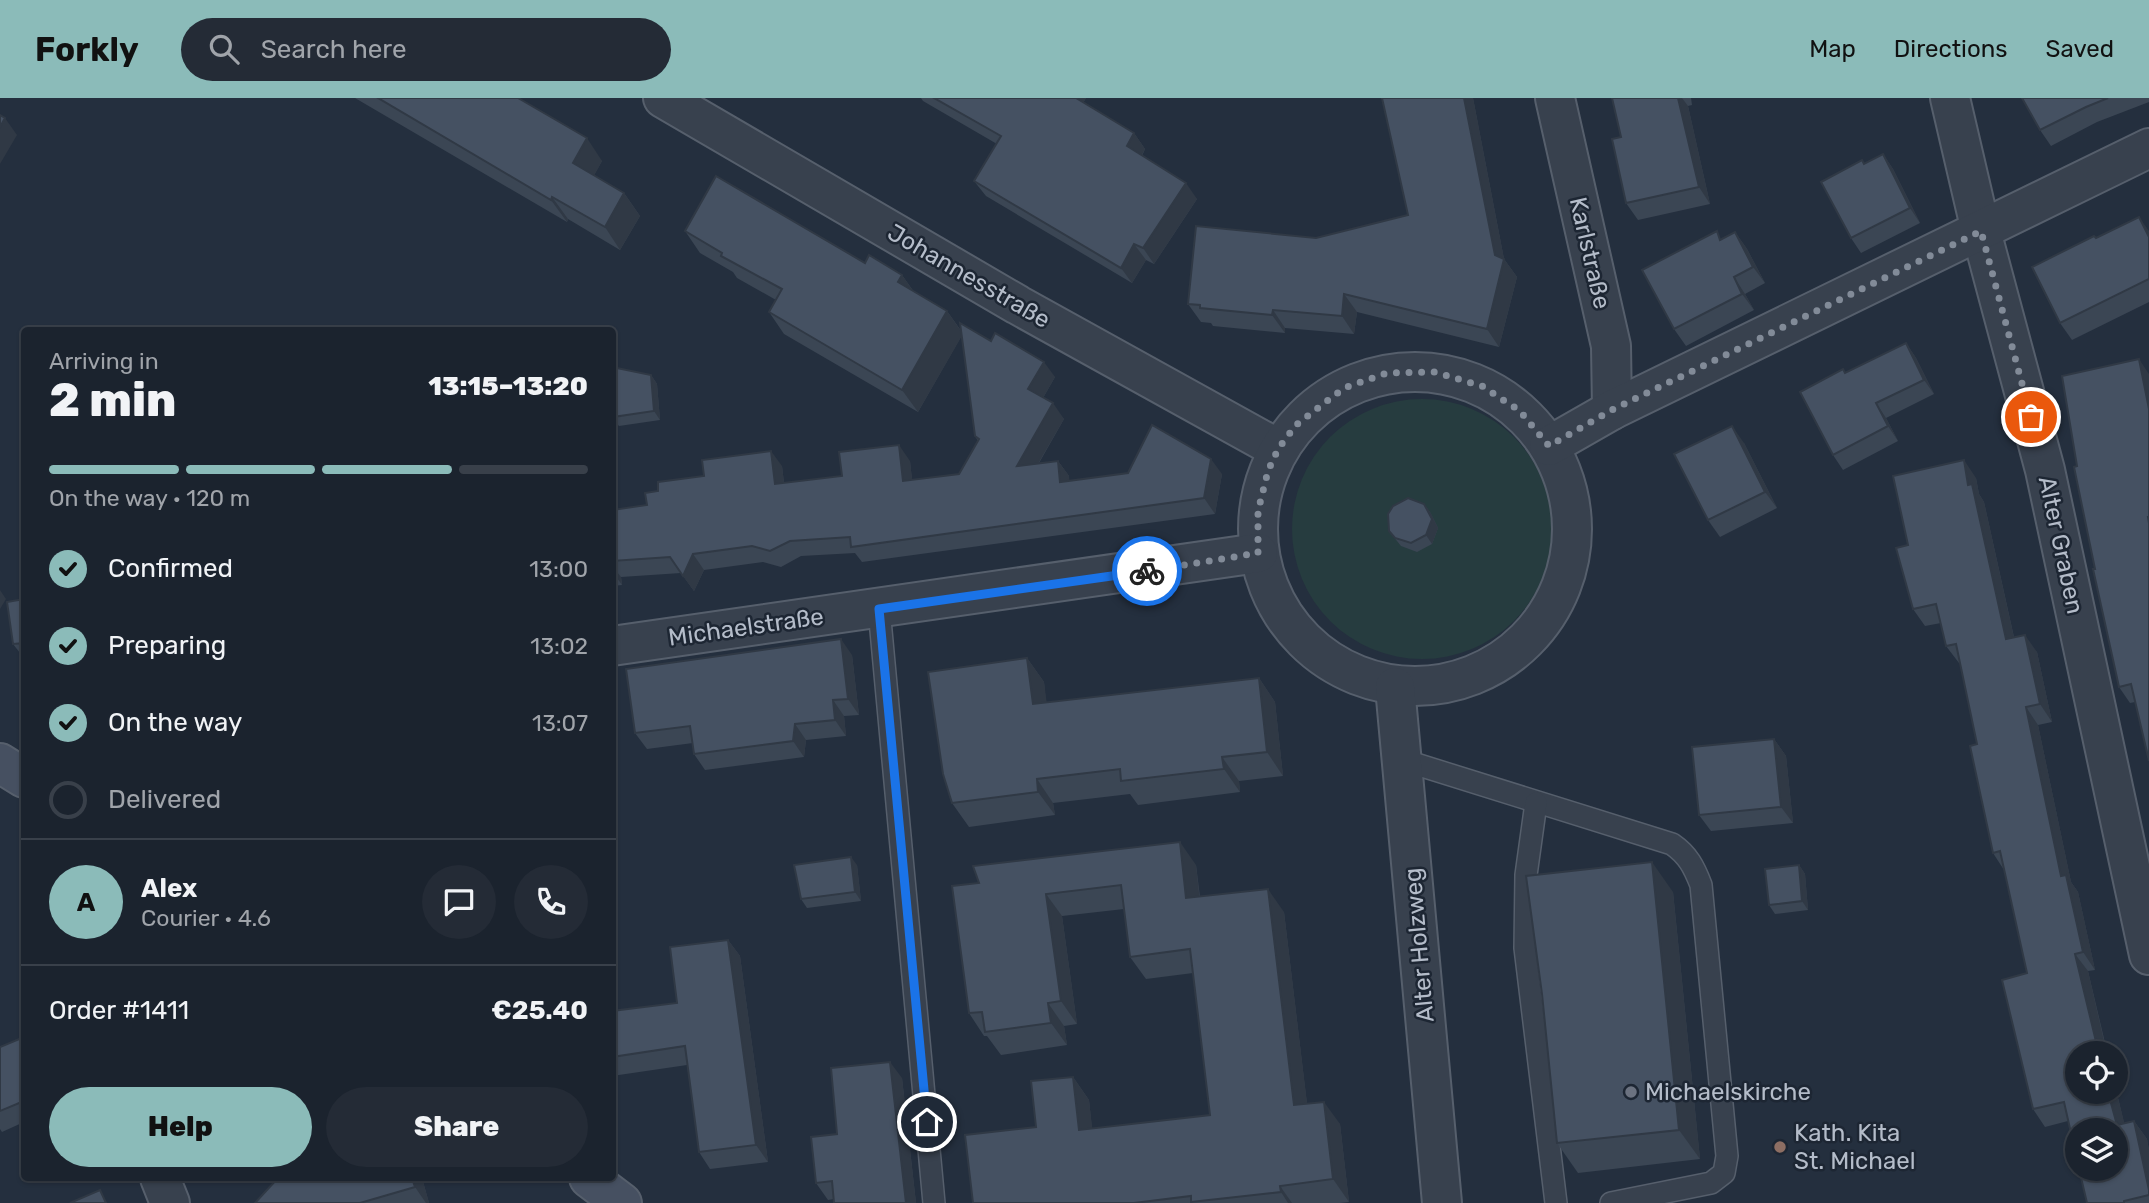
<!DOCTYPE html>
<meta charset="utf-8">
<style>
body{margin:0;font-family:Rubik,sans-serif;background:#242b36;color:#f1f3f6;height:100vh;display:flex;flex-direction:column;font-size:26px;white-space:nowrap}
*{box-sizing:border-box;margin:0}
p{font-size:23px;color:#a0a4aa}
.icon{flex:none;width:38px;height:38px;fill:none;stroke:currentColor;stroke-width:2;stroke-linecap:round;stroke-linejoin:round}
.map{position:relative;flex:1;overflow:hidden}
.side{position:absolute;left:21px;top:229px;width:595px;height:854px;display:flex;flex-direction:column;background:#1b232e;border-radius:7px;box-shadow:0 2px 5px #0004,0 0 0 2px #39404a}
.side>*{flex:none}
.tools{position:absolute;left:2065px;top:943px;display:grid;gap:14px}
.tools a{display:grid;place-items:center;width:63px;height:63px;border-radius:50%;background:#1b232e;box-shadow:0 2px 5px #0004,0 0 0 2px #39404a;font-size:35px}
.pin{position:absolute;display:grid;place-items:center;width:60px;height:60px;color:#fff;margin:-30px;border:4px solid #fff;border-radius:50%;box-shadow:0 2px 7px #0007}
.courier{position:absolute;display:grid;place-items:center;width:70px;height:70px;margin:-35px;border:5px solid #1a73e8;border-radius:50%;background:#fff;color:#222;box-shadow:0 2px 9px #0007}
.summary em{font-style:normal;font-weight:800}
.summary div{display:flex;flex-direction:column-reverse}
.summary{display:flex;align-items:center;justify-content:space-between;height:119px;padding:0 28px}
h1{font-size:46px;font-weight:800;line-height:52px}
.bar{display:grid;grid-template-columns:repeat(4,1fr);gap:10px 7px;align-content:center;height:84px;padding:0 28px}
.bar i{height:9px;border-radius:5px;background:#39404a}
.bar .active{background:#8bbbb9}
.bar p{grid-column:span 4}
.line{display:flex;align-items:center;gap:18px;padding:0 28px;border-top:2px solid #39404a}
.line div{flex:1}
.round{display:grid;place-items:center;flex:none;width:74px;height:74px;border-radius:37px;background:#242b36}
ol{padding:0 28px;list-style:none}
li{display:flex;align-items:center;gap:21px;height:77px}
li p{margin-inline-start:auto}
li .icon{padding:7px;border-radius:50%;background:#8bbbb9;color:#111;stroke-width:4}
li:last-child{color:#a0a4aa}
li i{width:38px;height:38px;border:4px solid #39404a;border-radius:50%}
.button{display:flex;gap:14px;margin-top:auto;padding:14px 28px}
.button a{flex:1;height:80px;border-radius:42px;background:#8bbbb9;color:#111;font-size:28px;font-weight:800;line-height:80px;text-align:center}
.button a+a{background:#242b36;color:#f1f3f6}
header{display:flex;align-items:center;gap:42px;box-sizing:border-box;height:98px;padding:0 35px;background:#8bbbb9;color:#111}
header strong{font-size:33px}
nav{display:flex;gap:38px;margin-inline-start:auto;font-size:24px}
.search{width:490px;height:63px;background:#242b36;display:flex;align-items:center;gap:18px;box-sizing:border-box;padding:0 24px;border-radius:38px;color:#a0a4aa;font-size:26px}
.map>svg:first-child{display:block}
.green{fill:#263c3f}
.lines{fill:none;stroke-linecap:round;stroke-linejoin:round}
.lane-casing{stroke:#565f6c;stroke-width:24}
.street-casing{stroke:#565f6c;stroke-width:42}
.secondary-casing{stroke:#565f6c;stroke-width:42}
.lane{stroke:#38414e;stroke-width:21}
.street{stroke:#38414e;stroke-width:38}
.secondary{stroke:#465061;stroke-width:38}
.wall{fill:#3b4654}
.shaded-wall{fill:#303945}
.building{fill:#455162;stroke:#303945;stroke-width:2}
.done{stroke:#828b98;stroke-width:7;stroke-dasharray:0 12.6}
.route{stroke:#1a73e8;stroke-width:9}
.worship-dot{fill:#6b7280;stroke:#1d2633;stroke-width:2.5}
.education-dot{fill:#8d6e63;stroke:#1d2633;stroke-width:2.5}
.labels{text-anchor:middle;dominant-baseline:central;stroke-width:5;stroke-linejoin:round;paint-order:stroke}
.street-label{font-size:24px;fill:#b4bcc9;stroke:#1d2633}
.poi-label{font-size:24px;fill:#b4bcc9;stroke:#1d2633;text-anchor:start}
</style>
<header>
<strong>Forkly</strong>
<div class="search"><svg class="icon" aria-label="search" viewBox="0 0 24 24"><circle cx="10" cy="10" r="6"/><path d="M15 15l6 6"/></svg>Search here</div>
<nav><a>Map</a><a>Directions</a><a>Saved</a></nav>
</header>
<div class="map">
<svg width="2149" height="1105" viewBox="0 0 2149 1105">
<rect width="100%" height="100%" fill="#242f3e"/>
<circle class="green" cx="1422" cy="431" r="130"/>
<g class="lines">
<g class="lane-casing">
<g id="lane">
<polyline points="879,511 934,1105"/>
<path d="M 1403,662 L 1672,746 C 1688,757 1694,769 1701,787 L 1727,1058 L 1724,1075 L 1711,1085 L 1611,1105"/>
<polyline points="1536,705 1526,777 1525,850 1556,1105"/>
</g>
</g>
<g class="street-casing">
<g id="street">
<polyline points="663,0 1018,207 1278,351"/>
<polyline points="1555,0 1611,248 1612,312"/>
<polyline points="1950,0 1981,133 2045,372 2149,857"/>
<circle cx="1415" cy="431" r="157"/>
<polyline points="1549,348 1612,312 2149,50"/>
<polyline points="612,548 1258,455"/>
<polyline points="1395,589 1442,1105"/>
<polyline points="160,1080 170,1105"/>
</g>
</g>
<g class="secondary-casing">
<g id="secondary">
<polyline points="0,665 24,680"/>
<polyline points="589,1080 622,1105"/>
</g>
</g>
<use href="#lane" class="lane"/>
<use href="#street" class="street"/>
<use href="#secondary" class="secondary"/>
</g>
<g class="wall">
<polygon points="355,0 518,0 602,63 594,77 624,95 640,118 620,152 568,121 567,124"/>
<polygon points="921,0 1086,0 1083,5 1134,35 1145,51 1142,58 1197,101 1154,166 1146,162 1132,185 986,98 974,83 997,46 923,3"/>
<polygon points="1473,0 1504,161 1517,179 1499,249 1357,214 1354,236 1285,230 1285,235 1213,228 1211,225 1201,224 1188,206 1316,140 1408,117"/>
<polygon points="1612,0 1691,0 1692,7 1688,8 1710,106 1638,122 1626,105 1621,39"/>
<polygon points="2022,0 2149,0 2149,4 2097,24 2051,48 2040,32"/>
<polygon points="1883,56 1893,71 1920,125 1861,155 1851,140 1862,62 1865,66"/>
<polygon points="685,133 865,165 902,177 914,194 947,213 962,234 1055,279 1043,300 1064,321 1039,365 1058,363 1069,378 1069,383 1222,376 1215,416 862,464 855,455 801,458 781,469 763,464 704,472 694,493 681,475 621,479 622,487 612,488 612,412 647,407 658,393 782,368 784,385 842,378 910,363 912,382 959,376 978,343 975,338 962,237 918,314 784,236 769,214 776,202 737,180 733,174 700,155"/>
<polygon points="2149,133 2149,204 2072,242 2060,225 2096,140"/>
<polygon points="1735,134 1747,151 1765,185 1745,196 1754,212 1686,248 1674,231 1723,141"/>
<polygon points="1906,245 1916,260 1934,296 1886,320 1898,343 1843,372 1833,357 1846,275"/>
<polygon points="612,269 651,277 657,286 660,322 619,328 612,320"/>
<polygon points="2149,276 2149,663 2135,604 2130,605 2119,589 2095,471 2077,368"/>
<polygon points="1744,345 1777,410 1720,439 1708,422"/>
<polygon points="1976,380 1979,396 1984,404 2014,539 2037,554 2052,624 2038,627 2071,784 2078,794 2095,872 2088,873 2124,1025 2134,1023 2147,1041 2149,1052 2149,1105 2087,1105 2068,1023 2045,1029 2033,1011 2027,875 2004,772 1993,755 1977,646 1960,565 1959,565 1946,548 1941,525 1925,528 1913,511 1908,447"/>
<polygon points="1424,406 1430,414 1438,430 1432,446 1417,454 1401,448 1389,433"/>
<polygon points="24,501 24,554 20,555 13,546"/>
<polygon points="852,557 859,617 844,618 846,638 806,642 804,659 705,672 694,656 693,645 647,651 635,635"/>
<polygon points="1027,560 1044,584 1046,605 1259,580 1275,604 1283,678 1239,683 1240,694 1138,707 1130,696 1053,705 1055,717 969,729 952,705"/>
<polygon points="1774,641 1786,658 1793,725 1711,733 1699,717"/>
<polygon points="857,767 861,803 807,810 801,801"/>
<polygon points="1196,767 1200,799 1284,814 1307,1006 1340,1026 1349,1104 1340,1105 973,1105 1036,1029 1073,979 1089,1002 1092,1031 1210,1017 1193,875 1146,881 1130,859 1124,811 1062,818 1077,926 1064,928 1067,947 1001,957 987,938 984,938 969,915 952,788"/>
<polygon points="1799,767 1805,776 1808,812 1775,816 1769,807"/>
<polygon points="1673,794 1700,1061 1578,1075 1557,1045"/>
<polygon points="728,842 740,858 768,1064 710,1071 699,1054 687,967 612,978 612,913 677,905"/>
<polygon points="24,939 24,1024 2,1034 0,1031 0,949"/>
<polygon points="902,980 916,1105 834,1105 834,1101 828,1102 816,1085 837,1036"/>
<polygon points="422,1080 429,1105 255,1105"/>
</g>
<g class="shaded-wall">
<polygon points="1071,0 1086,0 1079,11"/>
<polygon points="1464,0 1473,0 1504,161 1517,179 1499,249 1487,231 1495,157"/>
<polygon points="1678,0 1682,0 1688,8 1710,106 1699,89"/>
<polygon points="5,20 17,37 0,66 0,29"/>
<polygon points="1134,35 1145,51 1138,64 1127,48"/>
<polygon points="587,40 602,63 589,87 573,65"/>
<polygon points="1883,56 1893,71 1920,125 1910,110"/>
<polygon points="1186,85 1197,101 1154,166 1143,150"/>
<polygon points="624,95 640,118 620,152 605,129"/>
<polygon points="552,99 568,121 567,124 551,102"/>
<polygon points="2139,119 2149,133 2149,139"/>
<polygon points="1735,134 1747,151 1765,185 1753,169"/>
<polygon points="1134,146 1146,162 1132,185 1121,170"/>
<polygon points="902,177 918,200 898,184"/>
<polygon points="1734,179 1745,196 1754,212 1742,196"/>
<polygon points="1344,196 1357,214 1354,236 1342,218"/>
<polygon points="1273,212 1285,230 1285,235 1272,217"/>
<polygon points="947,213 963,236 918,314 902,292"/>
<polygon points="1906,245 1916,260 1934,296 1924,282"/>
<polygon points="2139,261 2149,276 2149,311"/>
<polygon points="1044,264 1055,279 1039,307 1028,291"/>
<polygon points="651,277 657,286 660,322 654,313"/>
<polygon points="1053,305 1064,321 1028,383 1017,368"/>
<polygon points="1876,305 1886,320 1898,343 1888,328"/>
<polygon points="1732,328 1744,345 1777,410 1765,394"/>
<polygon points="899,347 910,363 914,399 903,383"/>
<polygon points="771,353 782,368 786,402 775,386"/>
<polygon points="1211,361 1222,376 1215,416 1204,400"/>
<polygon points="1964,362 1976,380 1979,396 1984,404 2018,558 2006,541 1968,387"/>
<polygon points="1058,363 1069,378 1071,400 1060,384"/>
<polygon points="1424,406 1430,414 1438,430 1432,446 1426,437"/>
<polygon points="693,456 704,472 694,493 683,478"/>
<polygon points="612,468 621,479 622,487 612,473"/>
<polygon points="0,492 6,501 0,511"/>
<polygon points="2025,537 2037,554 2052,624 2040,606"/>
<polygon points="841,541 852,557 859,617 848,601"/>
<polygon points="1027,560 1044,584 1050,630 1033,606"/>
<polygon points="1259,580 1275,604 1283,678 1267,654"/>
<polygon points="833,602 844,618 846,638 835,622"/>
<polygon points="2026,609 2038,627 2071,784 2078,794 2095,872 2083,854 2061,778"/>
<polygon points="795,626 806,642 804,659 793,643"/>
<polygon points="1774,641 1786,658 1793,725 1781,709"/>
<polygon points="1222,659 1239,683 1240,694 1224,671"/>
<polygon points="1037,681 1053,705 1055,717 1038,694"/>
<polygon points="1180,744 1196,767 1202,823 1186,800"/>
<polygon points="851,759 857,767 861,803 855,794"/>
<polygon points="1652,764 1673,794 1700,1061 1679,1032"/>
<polygon points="1799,767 1805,776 1808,812 1802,803"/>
<polygon points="1268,791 1284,814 1310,1030 1294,1007"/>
<polygon points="1046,796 1062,818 1077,926 1061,903"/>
<polygon points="728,842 740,858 768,1064 756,1047"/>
<polygon points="2075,856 2088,873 2107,956 2099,956"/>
<polygon points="1048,905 1064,928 1067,947 1051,925"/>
<polygon points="890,964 902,980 916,1105 906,1105"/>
<polygon points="1073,979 1089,1002 1095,1055 1079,1032"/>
<polygon points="2116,992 2129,1044 2117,1027 2108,994 2116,994"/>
<polygon points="1324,1004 1340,1026 1349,1104 1333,1081"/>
<polygon points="2134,1023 2147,1041 2149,1052 2149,1092"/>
<polygon points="412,1080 422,1080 429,1105 426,1105 415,1089"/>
<polygon points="1280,1088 1292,1105 1288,1105 1281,1094"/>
</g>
<g class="building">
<polygon points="378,0 518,0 587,40 573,65 624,95 605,129 552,99 551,102"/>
<polygon points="934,0 1076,0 1134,35 1127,48 1186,85 1143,150 1134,146 1121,170 974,83 1001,38"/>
<polygon points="1382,0 1464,0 1495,157 1504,161 1487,231 1344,196 1342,218 1273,212 1272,217 1200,210 1200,207 1188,206 1196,128 1316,140 1408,117"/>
<polygon points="1612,0 1678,0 1699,89 1626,105 1612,41 1621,39"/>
<polygon points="2022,0 2108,0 2086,9 2040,32"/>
<polygon points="0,17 5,20 0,29"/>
<polygon points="1883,56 1910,110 1851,140 1821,84 1862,62 1864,66"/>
<polygon points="716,78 865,165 869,157 902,177 898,184 947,213 902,292 769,214 782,191 721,158 722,155 685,133"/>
<polygon points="2139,119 2149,139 2149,181 2060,225 2032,169 2094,138 2096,140"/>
<polygon points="1717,133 1720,142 1735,134 1753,169 1734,179 1742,196 1674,231 1642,172"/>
<polygon points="960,225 991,243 995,235 1044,264 1028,291 1053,305 1017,368 1058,363 1060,384 1128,375 1152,327 1211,361 1204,400 851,449 850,439 790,443 770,453 752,448 693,456 683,478 670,459 612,463 612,412 647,407 645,395 658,393 658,384 704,378 702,362 771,353 775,386 842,378 839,354 899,347 903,383 959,376 979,341 975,338"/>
<polygon points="1906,245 1924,282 1876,305 1888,328 1833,357 1800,294 1843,271 1845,275"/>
<polygon points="2139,261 2149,311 2149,419 2148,419 2149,425 2149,663 2131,586 2119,589 2093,471 2095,471 2074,369 2077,368 2062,278"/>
<polygon points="612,269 651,277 654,313 613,319"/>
<polygon points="1732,328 1765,394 1708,422 1674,356"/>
<polygon points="1964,362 1968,387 1972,386 2006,541 2025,537 2040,606 2026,609 2061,778 2066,777 2083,854 2075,856 2099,956 2077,956 2077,994 2108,994 2117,1027 2134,1023 2149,1092 2149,1097 2124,1103 2124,1105 2087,1105 2079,1071 2116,1071 2116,1032 2077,1032 2077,1062 2064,1004 2033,1011 2002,882 2027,875 2000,753 1993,755 1970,648 1977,646 1956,546 1946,548 1936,506 1913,511 1896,450 1908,447 1893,378"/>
<polygon points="1408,400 1424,406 1432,421 1426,437 1411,445 1395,440 1389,433 1388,416 1393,408"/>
<polygon points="24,501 24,545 13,546 7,504"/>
<polygon points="841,541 848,601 833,602 835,622 795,626 793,643 694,656 690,628 635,635 626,571"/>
<polygon points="1027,560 1033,606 1259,580 1267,654 1222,659 1224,671 1121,683 1120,671 1037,681 1038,694 952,705 943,676 928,574"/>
<polygon points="1774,641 1781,709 1699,717 1692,649"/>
<polygon points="1180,744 1186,800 1268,791 1294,1007 1324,1004 1333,1081 1280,1088 1281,1094 1191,1104 1191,1098 1134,1105 973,1105 965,1037 1036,1029 1031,983 1073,979 1079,1032 1210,1017 1190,851 1130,859 1121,787 1046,796 1061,903 1048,905 1051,925 985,934 982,914 969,915 952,788 979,785 973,768"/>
<polygon points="851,759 855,794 801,801 794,767"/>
<polygon points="1652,764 1679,1032 1557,1045 1542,896 1526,778"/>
<polygon points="1799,767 1802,803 1769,807 1765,771"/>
<polygon points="728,842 756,1047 699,1054 685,948 612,959 612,913 677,905 670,849"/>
<polygon points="24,939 24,1003 0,1013 0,949"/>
<polygon points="890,964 906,1105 834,1105 832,1083 816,1085 811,1039 837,1036 831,970"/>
<polygon points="278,1080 412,1080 415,1089 360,1105 255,1105"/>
<polygon points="100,1092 106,1105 70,1105"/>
</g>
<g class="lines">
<polyline class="done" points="1147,473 1258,455 1258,413 1268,373 1278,351 1296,327 1344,290 1387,275 1434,274 1482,288 1500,300 1519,312 1549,348 1612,312 1981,133 2031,319"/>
<polyline class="route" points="927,1024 879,511 1147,473"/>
</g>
<circle class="worship-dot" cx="1631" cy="994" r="7"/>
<circle class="education-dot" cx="1780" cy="1049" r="7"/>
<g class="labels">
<g class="street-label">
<text transform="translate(1590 155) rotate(77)">Karlstraße</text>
<text transform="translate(969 178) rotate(30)">Johannesstraße</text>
<text transform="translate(2061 447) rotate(78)">Alter Graben</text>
<text transform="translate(746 529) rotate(-8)">Michaelstraße</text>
<text transform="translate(1419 847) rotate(-95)">Alter Holzweg</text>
</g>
<g class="poi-label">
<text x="1645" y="994">Michaelskirche</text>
<text x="1794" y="1035">Kath. Kita<tspan x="1794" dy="28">St. Michael</tspan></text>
</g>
</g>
</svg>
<div class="tools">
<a><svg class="icon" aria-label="locate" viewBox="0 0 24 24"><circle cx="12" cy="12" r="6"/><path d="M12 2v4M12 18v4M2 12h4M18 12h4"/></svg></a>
<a><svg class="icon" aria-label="layers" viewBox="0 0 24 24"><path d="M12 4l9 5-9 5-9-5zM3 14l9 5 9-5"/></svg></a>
</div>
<div class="pin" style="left:2031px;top:319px;background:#ea580c"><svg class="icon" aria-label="bag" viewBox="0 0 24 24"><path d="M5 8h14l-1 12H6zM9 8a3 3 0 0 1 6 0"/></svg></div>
<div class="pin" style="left:927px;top:1024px;background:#1f2937"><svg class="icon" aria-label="home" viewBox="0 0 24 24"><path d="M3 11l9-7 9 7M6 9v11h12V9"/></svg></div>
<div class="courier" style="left:1147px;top:473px"><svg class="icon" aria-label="bike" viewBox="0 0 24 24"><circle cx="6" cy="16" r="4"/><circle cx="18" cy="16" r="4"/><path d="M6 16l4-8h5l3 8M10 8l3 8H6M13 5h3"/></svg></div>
<section class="side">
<div class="summary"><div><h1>2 min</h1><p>Arriving in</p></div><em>13:15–13:20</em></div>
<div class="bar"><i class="active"></i><i class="active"></i><i class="active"></i><i></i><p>On the way · 120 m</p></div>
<ol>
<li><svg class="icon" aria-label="check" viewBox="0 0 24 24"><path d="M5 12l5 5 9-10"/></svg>Confirmed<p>13:00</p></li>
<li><svg class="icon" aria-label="check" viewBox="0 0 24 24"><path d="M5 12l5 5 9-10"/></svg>Preparing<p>13:02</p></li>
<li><svg class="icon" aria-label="check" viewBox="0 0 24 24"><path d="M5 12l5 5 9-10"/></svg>On the way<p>13:07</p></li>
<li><i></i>Delivered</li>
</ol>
<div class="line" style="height:126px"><b class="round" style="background:#8bbbb9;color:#111">A</b><div><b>Alex</b><p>Courier · 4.6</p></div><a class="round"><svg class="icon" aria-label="chat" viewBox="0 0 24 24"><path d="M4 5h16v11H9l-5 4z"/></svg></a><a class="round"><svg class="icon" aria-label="phone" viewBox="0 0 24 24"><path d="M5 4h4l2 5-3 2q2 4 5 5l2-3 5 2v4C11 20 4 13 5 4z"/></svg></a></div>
<div class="line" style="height:91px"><div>Order #1411</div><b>€25.40</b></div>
<div class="button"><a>Help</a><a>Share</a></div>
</section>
</div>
